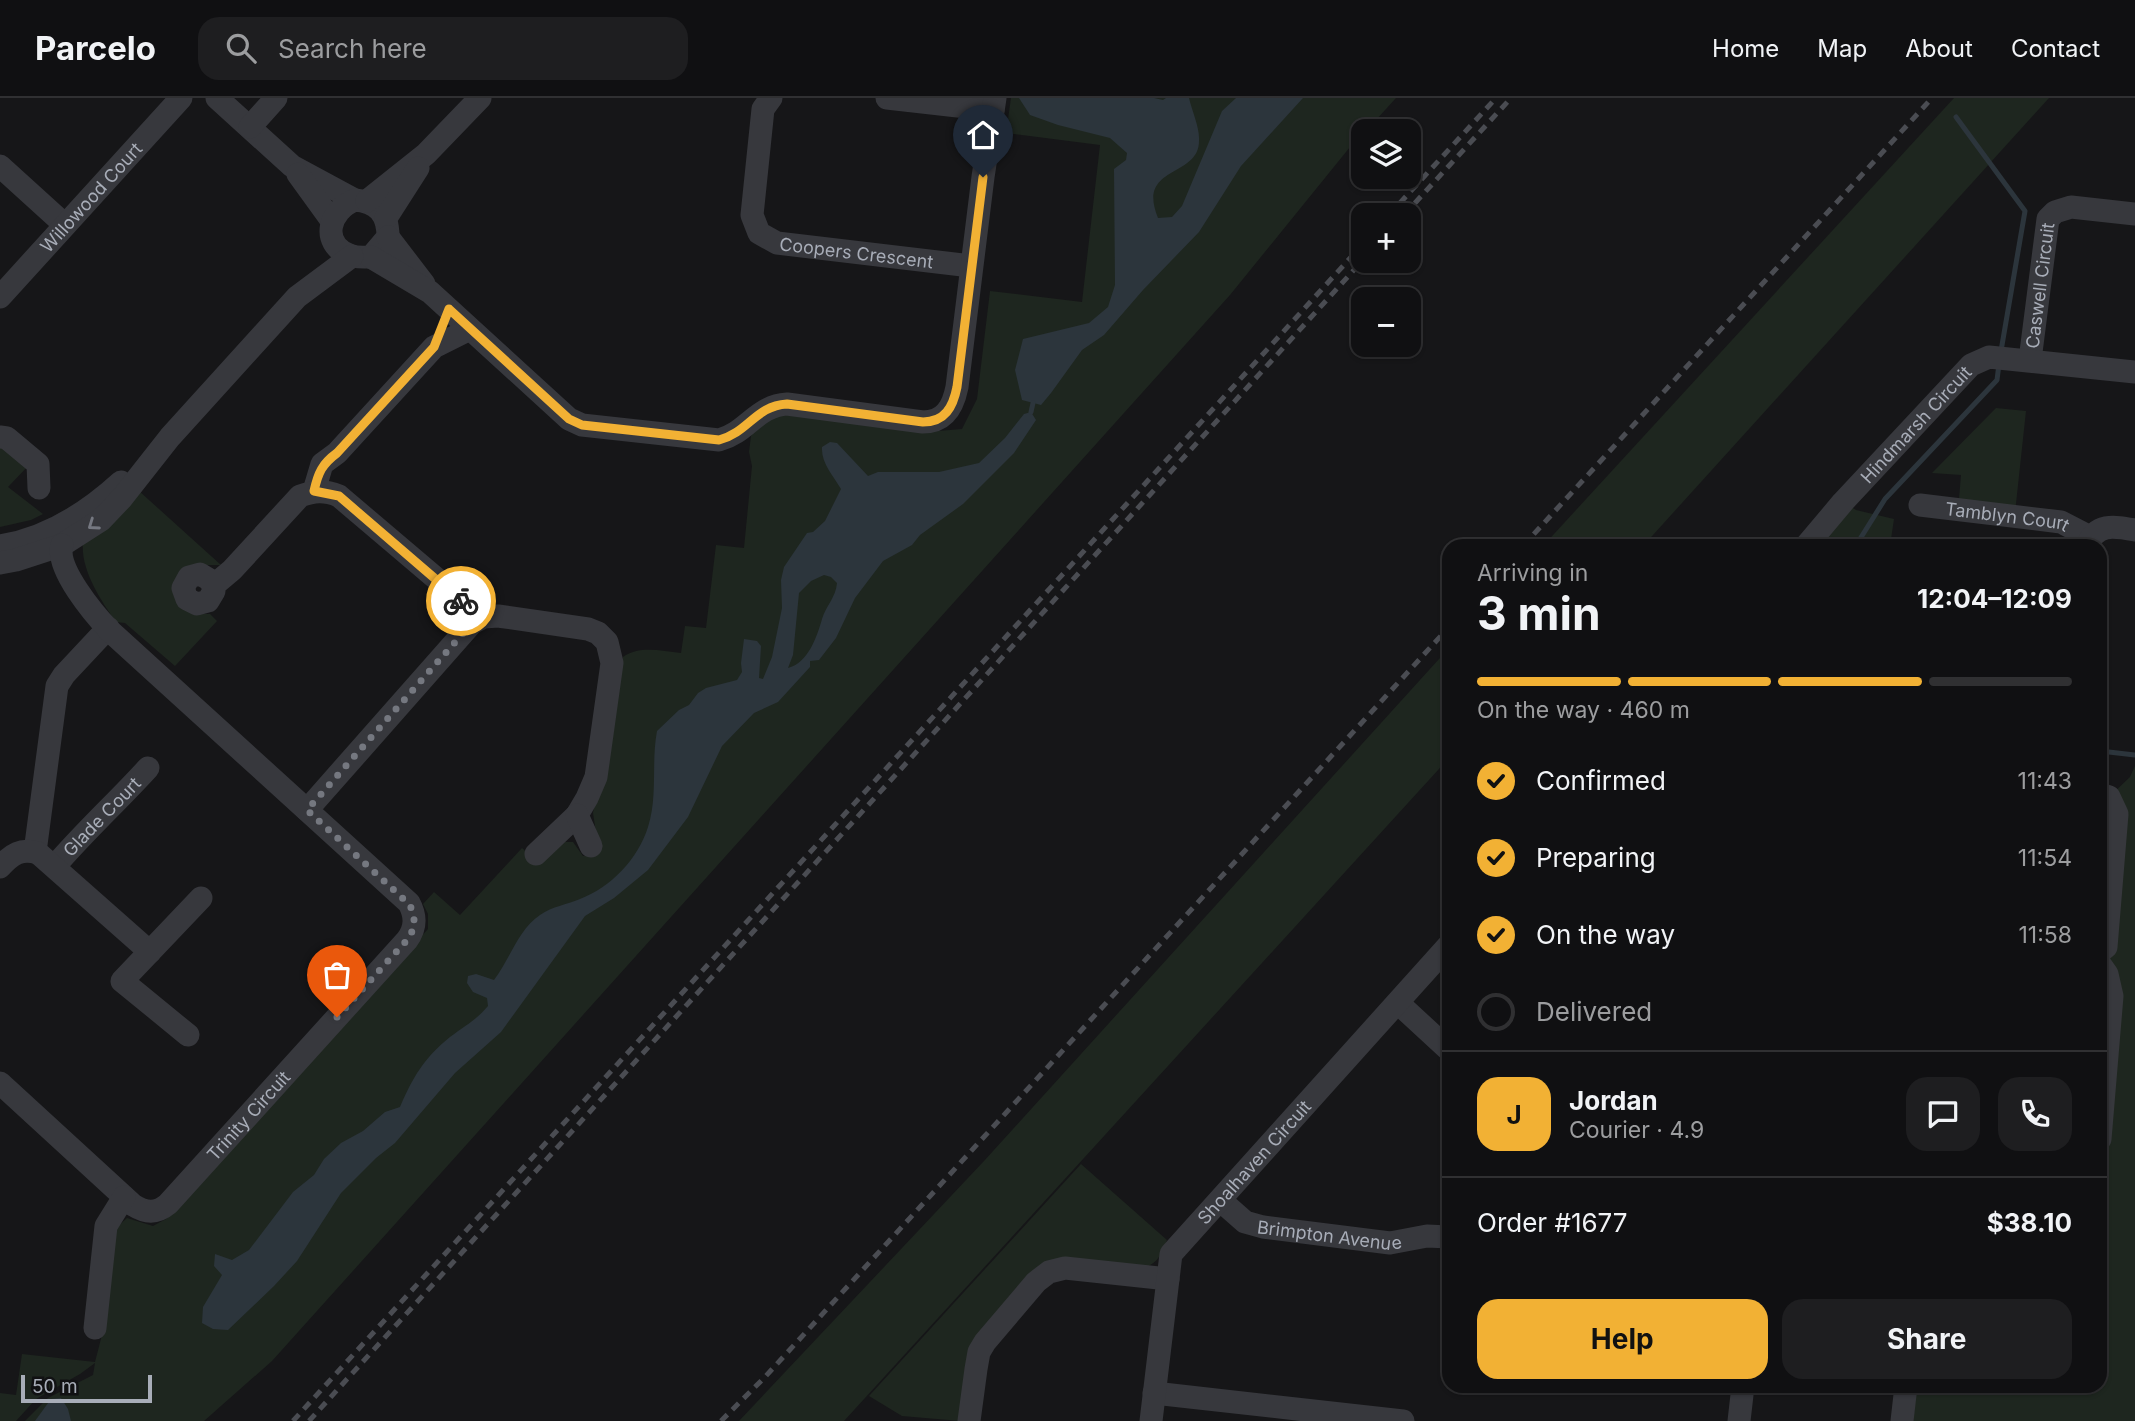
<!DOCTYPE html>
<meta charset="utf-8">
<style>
body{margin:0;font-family:Inter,sans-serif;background:#1e1e20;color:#f1f3f6;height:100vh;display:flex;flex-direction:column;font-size:26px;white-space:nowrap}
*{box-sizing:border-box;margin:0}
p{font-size:23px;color:#9c9d9f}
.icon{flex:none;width:38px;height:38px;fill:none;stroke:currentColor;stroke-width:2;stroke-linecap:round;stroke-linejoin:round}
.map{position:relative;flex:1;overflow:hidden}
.side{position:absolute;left:1442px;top:441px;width:665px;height:854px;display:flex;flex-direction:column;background:#101012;border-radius:21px;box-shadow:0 2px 5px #0004,0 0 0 2px #303032}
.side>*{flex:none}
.buttons{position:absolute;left:1351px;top:21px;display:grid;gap:14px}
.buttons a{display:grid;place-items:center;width:70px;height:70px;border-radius:14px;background:#101012;box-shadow:0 2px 5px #0004,0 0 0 2px #303032;font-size:35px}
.scale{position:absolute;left:21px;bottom:18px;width:131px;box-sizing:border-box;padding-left:7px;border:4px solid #a8adb8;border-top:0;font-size:19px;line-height:24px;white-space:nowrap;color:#a8adb8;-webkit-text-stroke:5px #111113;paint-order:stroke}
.pin{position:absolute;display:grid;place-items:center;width:60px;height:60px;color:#fff;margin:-72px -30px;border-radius:50% 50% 50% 0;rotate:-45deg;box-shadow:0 0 7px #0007}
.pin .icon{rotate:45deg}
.courier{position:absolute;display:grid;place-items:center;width:70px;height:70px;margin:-35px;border:5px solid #f2b134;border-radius:50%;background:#fff;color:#222;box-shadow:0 2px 9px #0007}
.overview em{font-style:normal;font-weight:700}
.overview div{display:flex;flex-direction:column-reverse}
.overview{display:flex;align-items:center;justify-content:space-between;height:119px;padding:0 35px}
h1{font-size:46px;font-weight:700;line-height:52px}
.bar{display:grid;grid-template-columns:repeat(4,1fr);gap:10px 7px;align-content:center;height:84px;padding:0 35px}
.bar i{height:9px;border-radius:5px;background:#303032}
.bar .active{background:#f2b134}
.bar p{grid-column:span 4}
.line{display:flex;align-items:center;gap:18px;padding:0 35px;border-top:2px solid #303032}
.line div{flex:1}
.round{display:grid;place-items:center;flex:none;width:74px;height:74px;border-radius:21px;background:#1e1e20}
ol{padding:0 35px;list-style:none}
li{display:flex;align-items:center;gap:21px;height:77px}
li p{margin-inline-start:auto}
li .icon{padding:7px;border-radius:50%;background:#f2b134;color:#111;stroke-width:4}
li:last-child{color:#9c9d9f}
li i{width:38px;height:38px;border:4px solid #303032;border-radius:50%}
.cta{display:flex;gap:14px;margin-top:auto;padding:14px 35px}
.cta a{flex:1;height:80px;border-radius:21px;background:#f2b134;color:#111;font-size:28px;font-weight:700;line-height:80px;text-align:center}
.cta a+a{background:#1e1e20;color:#f1f3f6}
header{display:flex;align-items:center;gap:42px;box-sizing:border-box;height:98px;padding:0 35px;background:#101012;border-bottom:2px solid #303032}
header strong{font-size:33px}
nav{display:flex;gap:38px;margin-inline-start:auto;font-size:24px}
.search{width:490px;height:63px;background:#1e1e20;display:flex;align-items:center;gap:18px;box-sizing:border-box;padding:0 24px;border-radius:21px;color:#9c9d9f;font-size:26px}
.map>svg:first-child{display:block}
.green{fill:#1e261f}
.water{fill:#2c353c;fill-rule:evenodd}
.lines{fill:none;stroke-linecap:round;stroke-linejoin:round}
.stream{stroke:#2c353c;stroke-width:5}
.minor{stroke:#37383d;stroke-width:23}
.rail{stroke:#4a4c52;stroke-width:5;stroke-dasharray:9 7;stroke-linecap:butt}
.oneway{stroke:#757881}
.done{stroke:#757880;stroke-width:7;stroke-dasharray:0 12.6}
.route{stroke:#f2b134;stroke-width:9}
.labels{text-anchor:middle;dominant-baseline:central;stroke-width:5;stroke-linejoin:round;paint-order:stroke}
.street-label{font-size:18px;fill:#a8adb8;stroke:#111113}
</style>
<header>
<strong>Parcelo</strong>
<div class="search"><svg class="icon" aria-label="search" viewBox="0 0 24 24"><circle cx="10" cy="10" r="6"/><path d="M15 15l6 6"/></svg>Search here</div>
<nav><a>Home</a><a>Map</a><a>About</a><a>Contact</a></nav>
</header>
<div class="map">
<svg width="2135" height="1323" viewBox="0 0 2135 1323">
<rect width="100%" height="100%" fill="#161618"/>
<g class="green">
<path d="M 1011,0 L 1396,0 L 1366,33 L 1363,33 L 1230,197 L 272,1263 L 204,1323 L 25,1323 L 48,1300 L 93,1277 L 95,1265 L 80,1276 L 36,1301 L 16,1323 L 0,1323 L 0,1295 L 16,1297 L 22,1256 L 95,1264 L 103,1233 L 115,1131 L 127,1120 L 153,1128 L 166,1121 L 428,831 L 428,816 L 423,806 L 434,794 L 460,817 L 522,750 L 539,765 L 565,744 L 573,744 L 583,758 L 599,754 L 593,715 L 623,559 C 640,547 661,553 681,555 L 685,528 L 706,530 L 716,447 L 744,450 L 752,368 L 749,354 L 751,338 L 760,325 L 770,320 L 787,317 L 926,334 L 962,331 L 977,301 L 990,193 L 1082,204 L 1100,47 L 1006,35 Z"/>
<polygon points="1954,0 2049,0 1643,448 1543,448"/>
<polygon points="1996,310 2026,313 2015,415 1959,401 1961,377 1932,375"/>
<polygon points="0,345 28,368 8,389 43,416 31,422 0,429"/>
<path d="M 139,393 L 221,467 L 195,467 L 195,516 L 210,516 L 217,523 L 175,568 L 125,525 L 116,524 C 100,501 80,471 83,443 Z"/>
<polygon points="1843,404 1856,412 1894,421 1890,448 1806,448"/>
<polygon points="1449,550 1449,660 844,1323 739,1323 984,1063"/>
<polygon points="2135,668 2135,1323 1913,1323 1917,1288 1931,1288 1977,1296 1984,1288 2100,1288 2100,1041 2107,876 2109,699 2130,679"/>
<path d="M 1081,1066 L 1167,1142 C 1161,1156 1159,1165 1143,1170 L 1075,1162 L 977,1240 L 960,1323 L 902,1318 L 869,1298 Z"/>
</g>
<g class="water">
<path d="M 1019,0 L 1154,0 L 1163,2 L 1166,0 L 1189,0 C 1192,13 1200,30 1199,43 C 1199,80 1136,67 1158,120 L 1172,119 L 1182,108 L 1222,13 L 1236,0 L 1303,0 L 1241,68 L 1199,134 L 1143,192 L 1104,237 L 1082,252 L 1051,295 L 1041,307 L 1022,302 L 1015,272 L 1023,241 L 1089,225 L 1108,209 L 1115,187 L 1114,71 L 1126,62 L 1127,55 L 1110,40 L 1058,27 L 1030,17 Z"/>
<path d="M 1031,314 L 1036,322 L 1014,355 L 963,406 L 920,437 L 912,447 L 883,463 L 855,500 L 836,540 L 819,562 L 810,563 L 810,569 L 778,604 L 754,615 L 722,648 L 688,719 L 648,772 L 614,800 L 585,818 L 501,934 L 455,975 L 395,1045 L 376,1060 L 341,1095 L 297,1163 L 274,1188 L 228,1232 L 213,1231 L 202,1225 L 203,1209 L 222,1177 L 214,1168 L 215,1156 L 232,1162 L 249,1152 L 293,1094 L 314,1077 L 324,1061 L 341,1045 L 363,1033 L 385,1014 L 400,1009 C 413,979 424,960 450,939 C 466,927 475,923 488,908 L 487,900 L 473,894 L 467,885 L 468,878 L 476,876 L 494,882 C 510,861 518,832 540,817 C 553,808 566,807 580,801 C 611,789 638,761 648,729 C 658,698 651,665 657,633 L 679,612 L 689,607 L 698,595 L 706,590 L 737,582 L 742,574 L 741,565 L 744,541 L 757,543 L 761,548 L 759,580 L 763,581 L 772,559 L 782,510 L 781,482 L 784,469 L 807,435 L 813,434 L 825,423 L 841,391 C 833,377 821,365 822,349 L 830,344 L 837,345 L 868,378 L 878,374 L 939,374 L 979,365 L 1005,340 L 1024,316 ZM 824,477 L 831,479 L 837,485 C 836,499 826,508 822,521 C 817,539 808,565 788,570 L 793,557 L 799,495 L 811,483 Z"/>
<polygon points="61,1300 68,1311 71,1323 35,1323 51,1301"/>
</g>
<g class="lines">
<g class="stream">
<polyline points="1956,19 2025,113 2001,253"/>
<polyline points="1031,314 1033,305"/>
<polyline points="1859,448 1860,441 1885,401 1997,282 1999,266"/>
<polyline points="2100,653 2135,657"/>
</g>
<g class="minor">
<polyline points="217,0 292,68 355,102"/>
<path id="s1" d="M 771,0 L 763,11 L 752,117 L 759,135 L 777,145 L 971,168"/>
<polyline points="887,0 993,12"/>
<polyline points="250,29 276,0"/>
<polyline points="0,68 65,127"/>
<polyline points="298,76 332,123"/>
<path d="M 355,102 C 378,104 388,116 388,139 L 371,159 C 364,159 355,160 349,157 C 320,145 329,112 355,102 Z"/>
<polyline points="367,103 426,56 480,0"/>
<polyline points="386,120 418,70"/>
<polyline points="388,139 424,186"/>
<path d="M 371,159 L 430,194 L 569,321 L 582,327 L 719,342 C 748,334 756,308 787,306 L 923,324 C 945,324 953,309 957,289 L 983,79 L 995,0"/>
<path id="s2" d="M 0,199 L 181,0"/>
<path id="s3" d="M 2030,262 L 2048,121 L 2055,114 L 2071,109 L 2135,116"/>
<polyline points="0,339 7,340 38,366 39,390"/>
<polyline points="314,393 322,366 337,355 434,249 470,231"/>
<path id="s4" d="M 1920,407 L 2061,424 L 2090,439"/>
<path d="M 0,448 C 46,441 87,415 121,384"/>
<path id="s5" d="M 1806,448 L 1843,404 L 1971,267 L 1989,259 L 2135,274"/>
<path d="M 2087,448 C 2096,425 2113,428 2135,432"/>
<polyline points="0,465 16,462 62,447 101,422 122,400 170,339 297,199 352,158"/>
<path d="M 213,488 L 210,482 L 200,476 L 189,479 L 183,490 L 187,501 L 197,506 L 208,503 L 214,493 L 213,488 L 232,472 L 300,398 C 314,393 324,392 339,398 L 458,499 L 472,525"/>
<polyline points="2100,696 2109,699 2117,716 2106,849 2100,854"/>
<polyline points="307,712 472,525 484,519 498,518 588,531 598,535 607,544 612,565 596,679 587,700 577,717 536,756"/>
<polyline points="577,717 591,748"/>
<polyline points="35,754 57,588 64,577 108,530"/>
<path id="s6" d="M 55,768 C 85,733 118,703 148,670"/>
<path d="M 0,769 C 12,756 21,750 38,755 L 150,854"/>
<polyline points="2100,866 2107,876 2112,898 2100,1041"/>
<polyline points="1398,905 1449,952"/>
<polyline points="188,937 122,883 201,800"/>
<path id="s7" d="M 0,985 L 133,1107 C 146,1115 156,1116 168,1106 L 407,842 C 416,830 416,818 409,805 L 110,533 C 94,516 55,470 62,447"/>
<path id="s8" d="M 1220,1102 L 1245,1124 L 1263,1129 L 1390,1145 L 1427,1138 L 1449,1139"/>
<polyline points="95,1230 106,1128 124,1099"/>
<polyline points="1154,1295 1403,1323"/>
<polyline points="969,1323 976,1271 979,1254 985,1244 1036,1184 1049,1174 1065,1170 1168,1181"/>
<path id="s9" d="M 1151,1323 L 1171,1156 L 1449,847"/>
<polyline points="1739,1323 1743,1288"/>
<polyline points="1902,1323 1906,1288"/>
</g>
<g class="rail">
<polyline points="1389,117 1496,0"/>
<polyline points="1404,117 1511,0"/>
<polyline points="1523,448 1932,0"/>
<polyline points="293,1323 1363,146"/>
<polyline points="309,1323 1363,162"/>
<polyline points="721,1323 765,1279 1449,529"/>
</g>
</g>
<defs><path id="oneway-chevron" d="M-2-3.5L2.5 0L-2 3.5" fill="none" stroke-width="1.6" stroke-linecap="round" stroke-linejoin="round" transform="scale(1.75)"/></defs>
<use class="oneway" href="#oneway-chevron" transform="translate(93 427) rotate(145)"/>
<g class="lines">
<path class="done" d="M 337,919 L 407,842 C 416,830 416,818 409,806 L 307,712 L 472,525 L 461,503"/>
<path class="route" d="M 461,503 L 339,398 L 314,393 C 318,375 322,366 337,355 L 434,249 L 449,211 L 569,321 L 582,327 L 719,342 C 749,334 755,308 787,306 L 923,324 C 945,324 953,309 957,289 L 983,79"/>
</g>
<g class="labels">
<g class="street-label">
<text stroke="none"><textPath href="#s2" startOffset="135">Willowood Court</textPath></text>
<text stroke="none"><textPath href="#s1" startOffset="240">Coopers Crescent</textPath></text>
<text stroke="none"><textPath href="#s3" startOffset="75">Caswell Circuit</textPath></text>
<text stroke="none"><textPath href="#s5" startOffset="164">Hindmarsh Circuit</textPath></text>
<text stroke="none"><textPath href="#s4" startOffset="88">Tamblyn Court</textPath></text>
<text stroke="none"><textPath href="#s6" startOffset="68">Glade Court</textPath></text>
<text stroke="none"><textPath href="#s7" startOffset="338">Trinity Circuit</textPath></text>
<text stroke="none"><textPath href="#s9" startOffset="292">Shoalhaven Circuit</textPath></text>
<text stroke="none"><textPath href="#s8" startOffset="119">Brimpton Avenue</textPath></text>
</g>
</g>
</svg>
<div class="buttons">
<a><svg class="icon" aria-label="layers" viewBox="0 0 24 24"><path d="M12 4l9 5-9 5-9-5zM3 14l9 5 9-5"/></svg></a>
<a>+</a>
<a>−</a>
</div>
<div class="scale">50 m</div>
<div class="pin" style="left:337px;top:919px;background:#ea580c"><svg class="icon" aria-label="bag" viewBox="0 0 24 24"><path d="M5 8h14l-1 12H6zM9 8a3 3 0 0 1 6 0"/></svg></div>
<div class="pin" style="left:983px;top:79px;background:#1f2937"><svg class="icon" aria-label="home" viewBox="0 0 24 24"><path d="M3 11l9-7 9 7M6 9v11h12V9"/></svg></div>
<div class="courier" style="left:461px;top:503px"><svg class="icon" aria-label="bike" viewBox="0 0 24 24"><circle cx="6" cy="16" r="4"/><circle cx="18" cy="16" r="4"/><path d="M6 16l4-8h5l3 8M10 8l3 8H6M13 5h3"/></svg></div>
<section class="side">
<div class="overview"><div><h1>3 min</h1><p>Arriving in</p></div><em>12:04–12:09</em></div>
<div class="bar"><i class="active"></i><i class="active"></i><i class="active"></i><i></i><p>On the way · 460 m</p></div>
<ol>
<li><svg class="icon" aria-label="check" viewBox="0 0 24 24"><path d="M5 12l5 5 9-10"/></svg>Confirmed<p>11:43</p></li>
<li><svg class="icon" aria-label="check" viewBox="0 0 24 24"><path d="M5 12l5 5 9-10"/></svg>Preparing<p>11:54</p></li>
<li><svg class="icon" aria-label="check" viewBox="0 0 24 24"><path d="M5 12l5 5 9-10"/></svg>On the way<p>11:58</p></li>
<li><i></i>Delivered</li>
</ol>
<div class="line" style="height:126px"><b class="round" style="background:#f2b134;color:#111">J</b><div><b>Jordan</b><p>Courier · 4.9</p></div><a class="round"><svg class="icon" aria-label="chat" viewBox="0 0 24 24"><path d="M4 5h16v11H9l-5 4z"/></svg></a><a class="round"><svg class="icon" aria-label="phone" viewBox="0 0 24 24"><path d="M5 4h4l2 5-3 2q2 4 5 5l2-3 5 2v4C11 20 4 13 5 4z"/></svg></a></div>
<div class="line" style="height:91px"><div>Order #1677</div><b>$38.10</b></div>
<div class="cta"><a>Help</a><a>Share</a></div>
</section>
</div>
